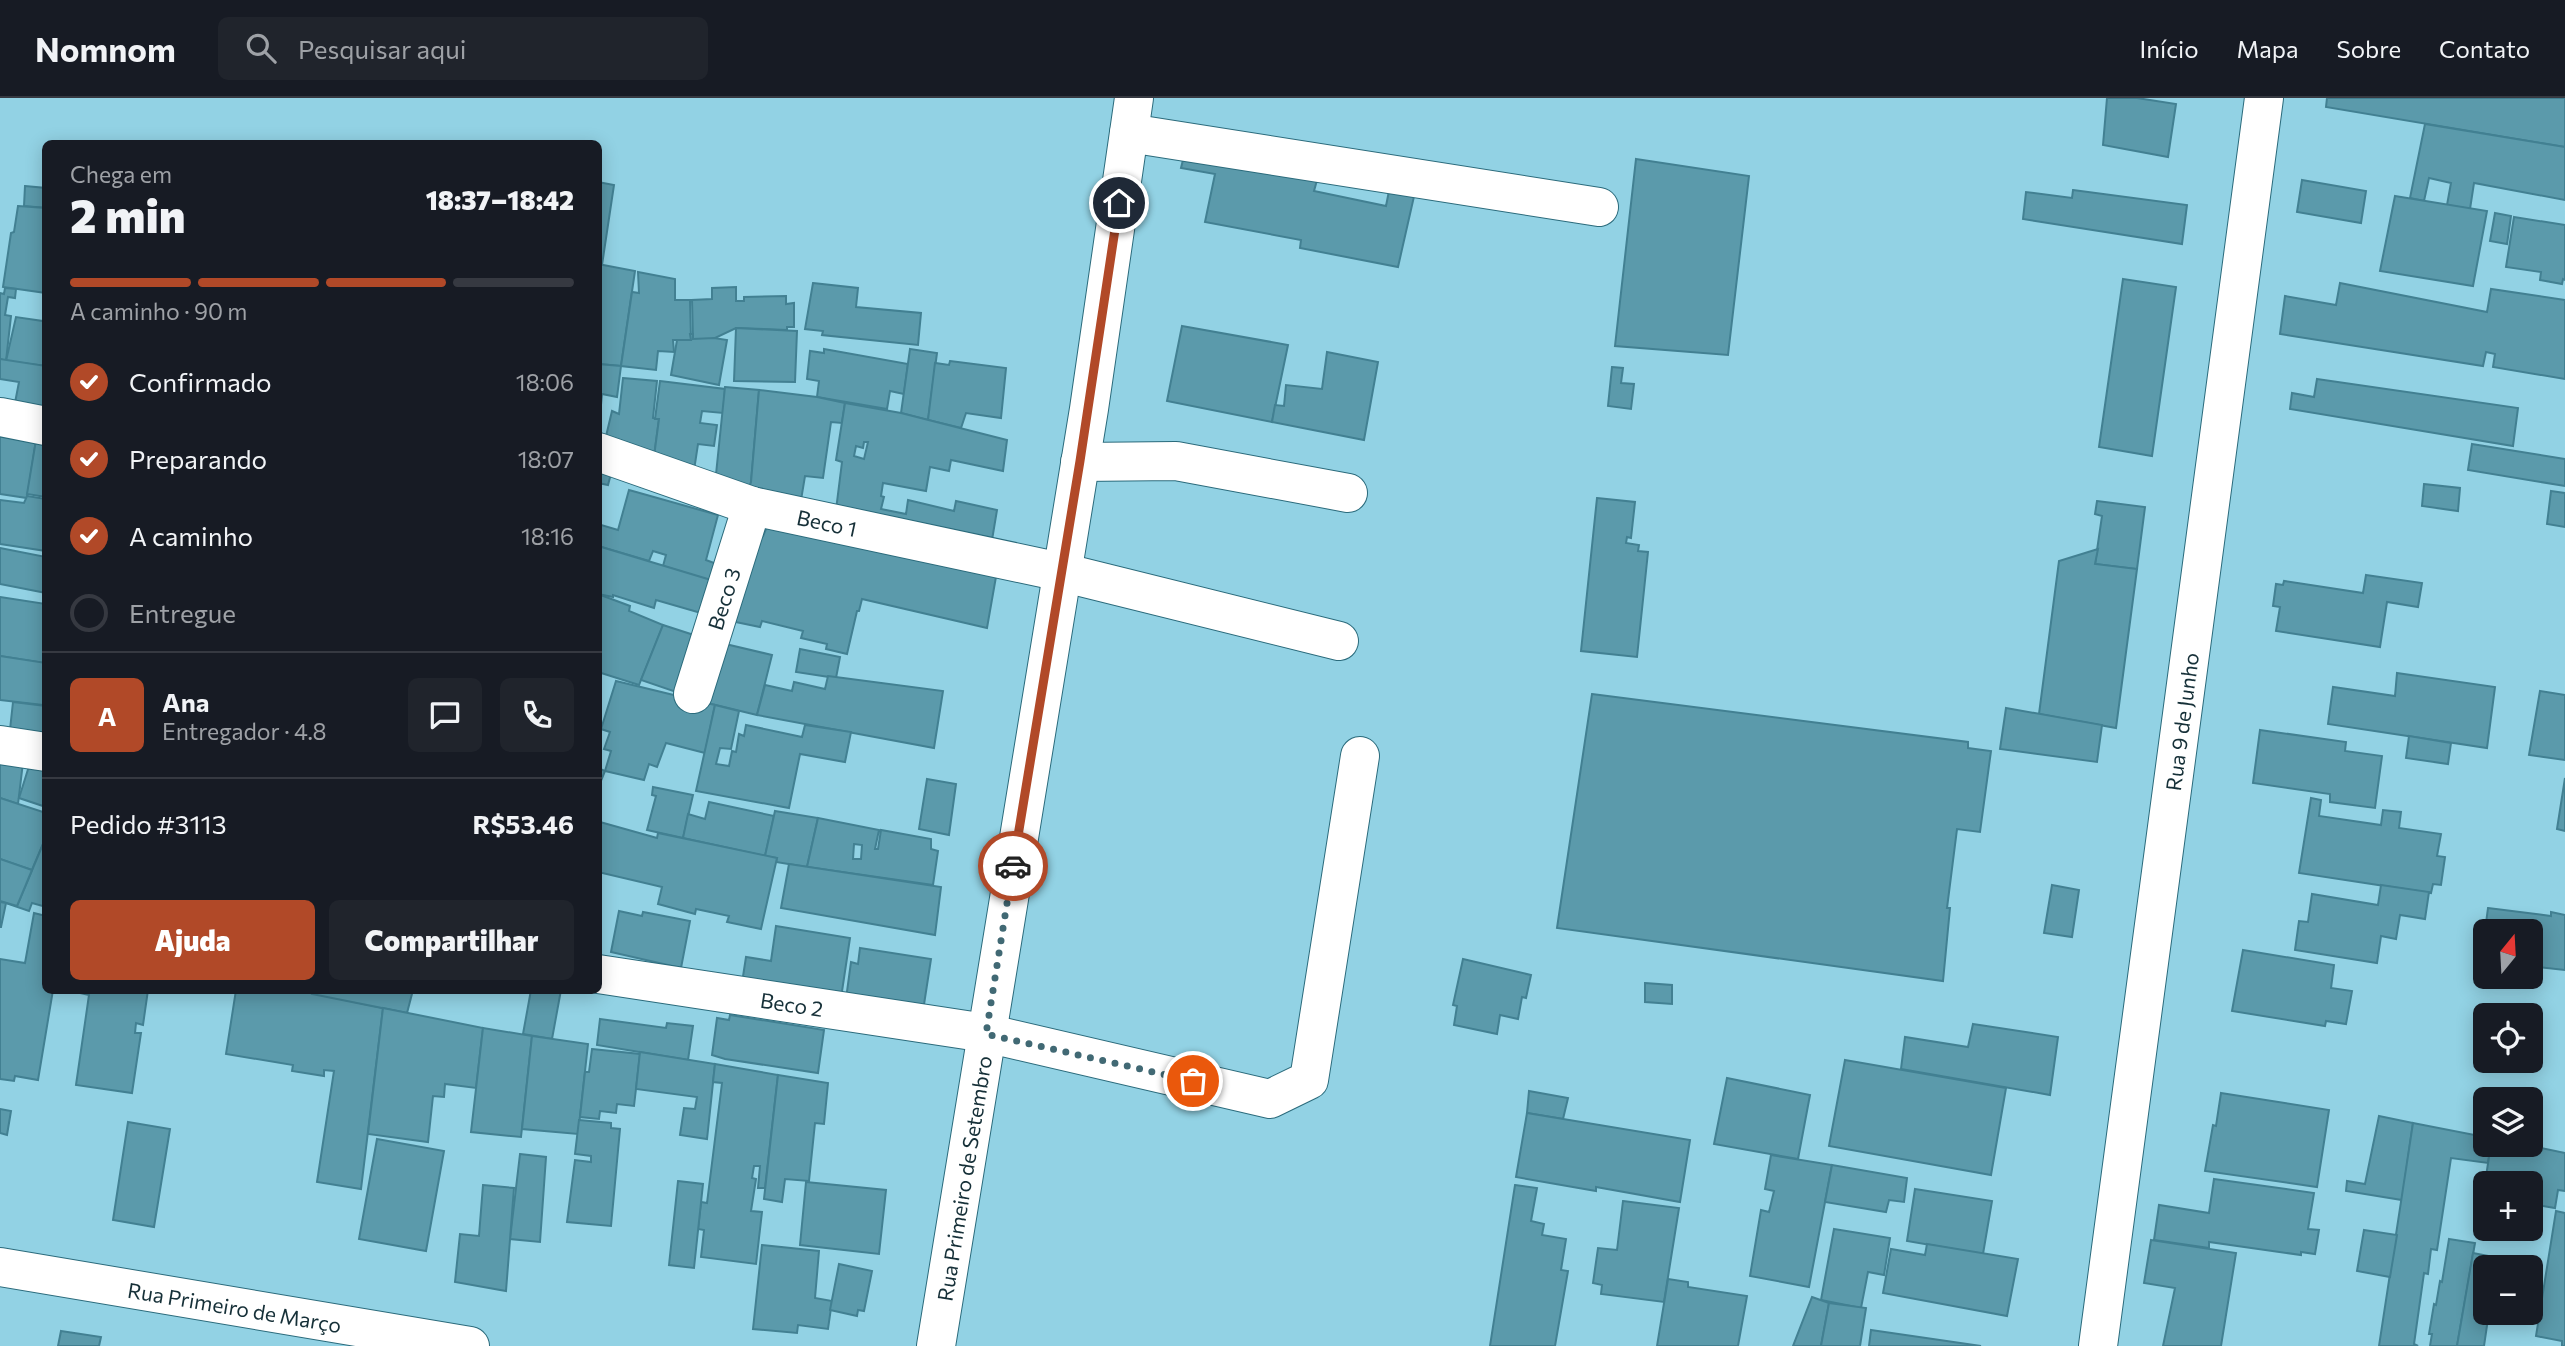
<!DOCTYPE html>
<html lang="pt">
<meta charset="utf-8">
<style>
body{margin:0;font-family:Commissioner,sans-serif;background:#20242c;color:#f1f3f6;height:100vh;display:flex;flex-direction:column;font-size:26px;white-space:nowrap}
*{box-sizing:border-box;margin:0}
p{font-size:23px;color:#9ea1a6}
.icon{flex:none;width:38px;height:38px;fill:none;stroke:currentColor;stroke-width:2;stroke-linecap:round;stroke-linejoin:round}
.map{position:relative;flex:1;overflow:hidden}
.panel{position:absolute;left:42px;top:42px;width:560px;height:854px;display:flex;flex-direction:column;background:#171b24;border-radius:10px;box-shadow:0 4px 18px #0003}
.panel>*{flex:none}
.needle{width:46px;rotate:18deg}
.fabs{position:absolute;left:2473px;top:821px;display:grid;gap:14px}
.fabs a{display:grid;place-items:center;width:70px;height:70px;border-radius:10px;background:#171b24;box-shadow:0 4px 18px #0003;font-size:35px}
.pin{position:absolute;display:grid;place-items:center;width:60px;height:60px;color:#fff;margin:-30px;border:4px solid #fff;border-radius:50%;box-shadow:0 2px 7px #0007}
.courier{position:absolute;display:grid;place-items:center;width:70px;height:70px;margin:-35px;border:5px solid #b14928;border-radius:50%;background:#fff;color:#222;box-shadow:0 2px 9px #0007}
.overview em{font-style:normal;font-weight:800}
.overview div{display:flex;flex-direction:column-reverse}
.overview{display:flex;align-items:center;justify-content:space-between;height:119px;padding:0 28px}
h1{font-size:46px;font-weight:800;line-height:52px}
.bar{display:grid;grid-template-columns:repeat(4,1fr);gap:10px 7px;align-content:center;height:84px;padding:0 28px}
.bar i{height:9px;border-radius:5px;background:#363941}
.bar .current{background:#b14928}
.bar p{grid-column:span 4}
.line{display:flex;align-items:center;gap:18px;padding:0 28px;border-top:2px solid #363941}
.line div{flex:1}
.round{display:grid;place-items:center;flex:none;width:74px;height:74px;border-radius:10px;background:#20242c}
ol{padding:0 28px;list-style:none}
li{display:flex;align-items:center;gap:21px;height:77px}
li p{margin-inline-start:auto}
li .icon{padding:7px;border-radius:50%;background:#b14928;color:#fff;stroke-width:4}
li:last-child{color:#9ea1a6}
li i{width:38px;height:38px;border:4px solid #363941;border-radius:50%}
.action{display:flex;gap:14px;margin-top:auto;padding:14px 28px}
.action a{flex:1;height:80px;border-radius:10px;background:#b14928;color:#fff;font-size:28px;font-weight:800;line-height:80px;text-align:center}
.action a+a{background:#20242c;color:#f1f3f6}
header{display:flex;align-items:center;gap:42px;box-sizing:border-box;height:98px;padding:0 35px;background:#171b24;border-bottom:2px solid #363941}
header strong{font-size:33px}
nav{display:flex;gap:38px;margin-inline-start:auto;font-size:24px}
.search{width:490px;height:63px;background:#20242c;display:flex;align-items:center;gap:18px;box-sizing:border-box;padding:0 24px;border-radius:10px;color:#9ea1a6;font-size:26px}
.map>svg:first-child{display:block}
.building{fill:#5b9aab;stroke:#428092;stroke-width:2;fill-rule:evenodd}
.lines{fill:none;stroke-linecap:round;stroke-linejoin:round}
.minor-casing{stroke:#2b6b7c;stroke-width:40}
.minor{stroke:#fff;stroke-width:38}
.done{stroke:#416974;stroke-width:7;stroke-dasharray:0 12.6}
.route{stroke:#b14928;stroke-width:9}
.labels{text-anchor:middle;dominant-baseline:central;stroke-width:7;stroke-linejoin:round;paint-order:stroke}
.street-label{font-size:21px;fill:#163038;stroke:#ceedf6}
</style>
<header>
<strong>Nomnom</strong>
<div class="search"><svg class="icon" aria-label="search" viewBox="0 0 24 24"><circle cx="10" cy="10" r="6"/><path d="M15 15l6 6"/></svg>Pesquisar aqui</div>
<nav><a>Início</a><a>Mapa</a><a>Sobre</a><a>Contato</a></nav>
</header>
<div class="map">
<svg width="2565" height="1248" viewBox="0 0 2565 1248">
<rect width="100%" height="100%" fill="#92d2e4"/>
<g class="building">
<polygon points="2107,0 2137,0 2176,6 2168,59 2103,47"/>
<polygon points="2327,0 2565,0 2565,49 2326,9"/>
<polygon points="2425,26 2565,49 2565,102 2474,85 2470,111 2447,107 2451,85 2429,80 2424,103 2410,100"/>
<polygon points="1186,50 1319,75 1314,93 1386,108 1390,88 1415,94 1398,169 1300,150 1301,142 1205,124 1215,76 1181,70"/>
<polygon points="1636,61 1749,78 1728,257 1615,248"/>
<polygon points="2302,82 2366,93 2361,125 2297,114"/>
<polygon points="598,84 614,87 602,167 598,166"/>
<polygon points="25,88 46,90 46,110 24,108"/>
<polygon points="2073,92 2187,107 2182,146 2023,121 2026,94 2072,100"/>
<polygon points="2395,98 2487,113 2473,188 2380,173"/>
<polygon points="18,108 46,110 46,195 3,189 11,135 14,134"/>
<polygon points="2495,115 2511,118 2507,146 2490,143"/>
<polygon points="2514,119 2565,127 2565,182 2563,181 2562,186 2540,182 2541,174 2506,169"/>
<polygon points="598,166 635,173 621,268 598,266"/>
<polygon points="638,174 675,181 675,202 690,202 691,242 673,242 674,254 658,253 656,272 621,268 632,194 639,195"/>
<polygon points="2123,181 2176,189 2152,358 2099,349"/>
<polygon points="813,185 858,190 856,209 921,215 918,247 822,237 823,233 805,231"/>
<polygon points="2340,185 2487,214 2491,191 2565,202 2565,281 2493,269 2495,256 2486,254 2483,268 2280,236 2285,198 2336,207"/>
<polygon points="736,189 736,203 744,203 744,199 786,198 786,206 794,205 794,229 787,229 787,232 736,230 713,241 693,241 692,202 712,201 712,190"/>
<polygon points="5,190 16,191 15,200 8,199 5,217 11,218 6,263 0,261 0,195 4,196"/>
<polygon points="45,205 46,268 6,263 16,219 43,223"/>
<polygon points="1182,228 1288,247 1272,324 1167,303"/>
<polygon points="736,230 797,233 795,284 734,283"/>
<polygon points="690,236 693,236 693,241 714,240 727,242 719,287 671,277 677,242 691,242"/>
<polygon points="824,251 908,266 904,296 890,293 887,311 817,299 819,283 807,281 810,253 824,255"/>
<polygon points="910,251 937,255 928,322 901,315"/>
<polygon points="1327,254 1378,264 1364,342 1272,324 1275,307 1284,308 1286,287 1322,291"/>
<polygon points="0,261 46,268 46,315 14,310 19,284 0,281"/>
<polygon points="950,263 1006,270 1001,320 966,315 961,330 928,322 935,265 949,267"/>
<polygon points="598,266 621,268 617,299 602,296 601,307 598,307"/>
<polygon points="1612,269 1623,270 1621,285 1634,286 1631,311 1608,308"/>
<polygon points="623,280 657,283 653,320 659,321 653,366 603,351 612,313 619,316"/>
<polygon points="2317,281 2518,310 2513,348 2290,311 2292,295 2314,299"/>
<polygon points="660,283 725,291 723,315 702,313 700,325 717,327 714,348 698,346 693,379 653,366 659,321 655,321"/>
<polygon points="725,289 759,292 751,384 747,397 715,386"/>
<polygon points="759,292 817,299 845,305 842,325 831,324 823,380 805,378 799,414 747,397 751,384"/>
<path d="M 845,305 L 901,315 L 1007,342 L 1003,373 L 951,362 L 949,373 L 930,369 L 926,393 L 883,385 L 881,398 L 884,399 L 881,411 L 906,416 L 908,402 L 954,413 L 956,403 L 997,412 L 990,454 L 835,420 L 842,364 L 836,362 ZM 864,344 L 868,344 L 864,361 L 854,358 L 856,348 L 863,350 Z"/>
<polygon points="0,328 37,336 27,400 0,396"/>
<polygon points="37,336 46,338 46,399 27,396"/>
<polygon points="2472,346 2565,361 2565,388 2468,372"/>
<polygon points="598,358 614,364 608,387 598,385"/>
<polygon points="2424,386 2460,390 2458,413 2422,408"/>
<polygon points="629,392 718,417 706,462 717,466 712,483 663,468 666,457 653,453 649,463 598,448 598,426 618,432"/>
<polygon points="2551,393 2565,395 2565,429 2547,426"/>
<polygon points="27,398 46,401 46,453 0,446 0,402 24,405"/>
<polygon points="1597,400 1635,404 1631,440 1627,439 1626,445 1639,447 1638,453 1648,454 1637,559 1581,553"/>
<polygon points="2097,403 2145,409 2137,471 2095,466 2102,418 2095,416"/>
<polygon points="769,424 997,473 987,530 862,501 859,513 857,513 847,556 826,551 827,546 801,540 803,533 762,523 760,529 726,522 758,437 763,438"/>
<polygon points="598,448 711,482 701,515 656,502 654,510 613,497 613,499 598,496"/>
<polygon points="0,450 46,459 46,495 0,486"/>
<polygon points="2098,451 2095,466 2137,471 2116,630 2039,616 2059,463"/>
<polygon points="2366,477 2422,485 2418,509 2387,504 2380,549 2276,533 2280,509 2273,508 2276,486 2283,487 2284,483 2363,495"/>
<polygon points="598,496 630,508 629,513 663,527 639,587 598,574"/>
<polygon points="0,499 46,506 44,565 0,558"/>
<polygon points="663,527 703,540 685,597 641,582"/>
<polygon points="717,544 772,557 757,617 699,603"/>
<polygon points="800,551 840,559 836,580 796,574"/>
<polygon points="0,558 46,565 43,607 0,602"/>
<polygon points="2397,575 2495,589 2487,650 2328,626 2333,589 2395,598"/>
<polygon points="828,578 943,593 934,650 757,617 765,587 792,593 794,584 825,591"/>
<polygon points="616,583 715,607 705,655 666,645 657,669 649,666 644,682 605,673 611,653 604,651 610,634 601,631"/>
<polygon points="2540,593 2565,597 2565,662 2529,657"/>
<polygon points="1592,596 1968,644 1968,650 1991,653 1980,734 1957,731 1947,810 1950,810 1943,883 1557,830"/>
<polygon points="13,604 46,608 44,647 9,641"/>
<polygon points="715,607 739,613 731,651 720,650 716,666 729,668 732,653 736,654 739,636 744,638 746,627 802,639 805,627 851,634 845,664 800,656 789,710 696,693"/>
<polygon points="2006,610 2102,627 2097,664 2000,651"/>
<polygon points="2260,632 2346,644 2345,653 2382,658 2375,710 2330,704 2330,696 2253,685"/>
<polygon points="2409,638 2451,645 2448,666 2406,660"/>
<polygon points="0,654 24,656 18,706 0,700"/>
<polygon points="30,665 46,671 46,709 19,700"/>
<polygon points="598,670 605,673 598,690"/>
<polygon points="2565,680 2565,733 2557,731"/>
<polygon points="927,681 956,686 949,737 919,731"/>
<polygon points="653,689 693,697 683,740 647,732 656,698 652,697"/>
<polygon points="0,700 46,715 46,739 32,772 0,761"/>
<polygon points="2311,700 2321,702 2319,718 2381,727 2383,712 2401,714 2399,730 2441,736 2437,758 2445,759 2441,787 2433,786 2431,795 2299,775"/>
<polygon points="709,704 774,718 765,758 683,740 688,716 705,721"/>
<polygon points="775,713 818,720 807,769 776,764 777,760 765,758"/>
<path d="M 818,720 L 879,732 L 875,751 L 878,751 L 881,732 L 931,741 L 931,751 L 938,753 L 933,787 L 807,769 ZM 854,746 L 862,747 L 861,761 L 853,761 Z"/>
<polygon points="600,724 657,740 658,735 777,760 761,831 727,824 729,818 696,811 695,816 658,806 662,789 598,774"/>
<polygon points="46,739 46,809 32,805 29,813 6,805 17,808"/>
<polygon points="0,761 32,772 17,808 0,803"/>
<polygon points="789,766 941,789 935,837 781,810"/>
<polygon points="2052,787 2079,792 2072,839 2044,835"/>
<polygon points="2381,787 2429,794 2425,821 2400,817 2396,841 2381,838 2377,865 2295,852 2299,823 2308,824 2312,796 2378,807"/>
<polygon points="0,804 6,805 1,829 0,829"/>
<polygon points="2488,810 2551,818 2551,814 2565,817 2565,872 2530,868 2530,833 2485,833 2485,862 2481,862"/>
<polygon points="619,813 642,818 643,814 690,823 681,870 611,854"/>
<polygon points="34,815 46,818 46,892 53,892 38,982 15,978 14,983 0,981 0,861 25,865"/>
<polygon points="776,828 850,840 841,900 742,885 746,859 771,863"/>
<polygon points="860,850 931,861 923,913 846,901 851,864 858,866"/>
<polygon points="2243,852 2334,867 2331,890 2352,893 2346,926 2326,923 2325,928 2232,913"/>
<polygon points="1463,861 1531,877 1526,900 1522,899 1518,921 1500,917 1497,936 1454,927 1457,908 1453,907"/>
<polygon points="1645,885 1672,887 1672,906 1645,904"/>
<polygon points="67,892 148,892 143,927 136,925 135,935 141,935 132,995 76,987 89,897"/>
<polygon points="236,892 298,892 383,910 361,1091 317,1084 334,973 324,972 324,978 292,973 293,967 226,956"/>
<polygon points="313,892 413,892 407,915 312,896"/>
<polygon points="531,892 561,892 552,941 523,936"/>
<polygon points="383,910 483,930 476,990 445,986 444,999 433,998 428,1044 368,1036"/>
<polygon points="730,917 824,932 818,975 725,961 712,957 717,920 729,922"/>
<polygon points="600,921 666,930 667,925 693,928 688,962 597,947"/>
<polygon points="1973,926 2058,939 2050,997 1901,971 1905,939 1968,949"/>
<polygon points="483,930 532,938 521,1039 471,1034"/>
<polygon points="532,938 588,946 578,1036 522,1031"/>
<polygon points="592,951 640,956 634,1008 617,1006 616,1015 600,1013 599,1021 580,1019 585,974 589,974"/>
<polygon points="640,954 715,966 707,1041 680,1037 684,1010 695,1011 697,999 636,991"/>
<polygon points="1845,962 2006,990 1991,1077 1829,1048"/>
<polygon points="715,966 778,977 765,1090 758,1090 760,1068 754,1068 752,1080 756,1081 751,1113 762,1114 756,1166 701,1159 704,1132 698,1131 701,1104 707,1105 722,985 713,984"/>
<polygon points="778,977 828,985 824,1026 815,1025 809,1083 785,1081 782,1104 764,1101"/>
<polygon points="1727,980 1810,997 1798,1061 1714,1046"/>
<polygon points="1529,993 1568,1000 1563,1021 1527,1015"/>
<polygon points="2221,995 2329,1012 2317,1089 2205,1073 2213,1027 2216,1028"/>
<polygon points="0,1011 11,1013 7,1037 0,1035"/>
<polygon points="1527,1015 1690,1042 1680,1104 1596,1089 1596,1093 1516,1079"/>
<polygon points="2379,1018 2413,1025 2402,1102 2346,1093 2347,1083 2365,1086"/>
<polygon points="579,1022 611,1025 611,1030 620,1031 611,1128 567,1124 575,1062 591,1064 591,1058 575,1056"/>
<polygon points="128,1024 170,1031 154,1129 113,1122"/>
<polygon points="2413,1025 2485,1039 2485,1046 2491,1046 2488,1065 2451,1060 2437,1152 2431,1151 2428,1176 2424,1175 2414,1246 2418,1248 2379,1248"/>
<polygon points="377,1041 444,1053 426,1153 359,1141"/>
<polygon points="2491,1046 2522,1046 2565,1055 2565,1093 2558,1092 2555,1110 2530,1106 2530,1085 2485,1085"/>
<polygon points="520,1056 546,1059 540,1144 510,1141"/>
<polygon points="1771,1057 1832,1067 1809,1189 1750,1178 1761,1112 1769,1114 1774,1093 1765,1091"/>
<polygon points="1832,1067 1907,1080 1904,1104 1889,1102 1886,1114 1825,1104"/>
<polygon points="2214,1081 2314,1095 2308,1131 2319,1132 2315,1156 2301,1154 2301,1157 2209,1144 2209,1150 2154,1142 2159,1107 2209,1115"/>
<polygon points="678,1083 703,1086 694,1170 669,1167"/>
<polygon points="806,1084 886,1092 879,1156 800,1147"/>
<polygon points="483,1087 514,1090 506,1193 455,1184 460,1136 479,1138"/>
<polygon points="1515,1087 1537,1090 1531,1123 1544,1126 1542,1137 1566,1141 1561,1172 1568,1173 1555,1248 1490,1248"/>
<polygon points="1915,1091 1992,1103 1983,1156 1907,1143"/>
<polygon points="1623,1103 1679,1110 1664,1204 1601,1196 1602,1187 1593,1185 1598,1150 1617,1152"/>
<polygon points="2556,1113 2565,1115 2565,1248 2562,1248 2562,1243 2536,1238"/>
<polygon points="1834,1131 1890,1140 1884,1177 1868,1174 1861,1210 1821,1202"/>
<polygon points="2364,1132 2397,1137 2390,1179 2357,1173"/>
<polygon points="2449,1141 2475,1145 2457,1248 2430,1248 2432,1236 2429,1236 2434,1206 2436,1207 2440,1183 2442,1184"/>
<polygon points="2151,1142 2236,1155 2221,1248 2163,1248 2175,1190 2144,1185"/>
<polygon points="1927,1146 2018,1161 2007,1218 1883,1195 1891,1151 1925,1157"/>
<polygon points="762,1147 819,1153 815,1200 832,1203 828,1231 798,1227 797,1235 753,1231"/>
<polygon points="2473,1155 2499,1160 2497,1169 2485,1169 2485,1214 2489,1214 2484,1248 2457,1248"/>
<polygon points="839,1166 872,1173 864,1213 858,1212 857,1218 830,1212"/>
<polygon points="1668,1181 1688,1184 1688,1189 1747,1198 1738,1248 1657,1248"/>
<polygon points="1812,1199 1829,1205 1821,1248 1793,1248"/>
<polygon points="1829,1205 1866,1210 1860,1248 1821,1248"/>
<polygon points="1871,1232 1981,1248 1869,1248"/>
<polygon points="61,1233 101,1239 99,1248 58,1248"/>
</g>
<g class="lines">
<g class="minor-casing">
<g id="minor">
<polyline points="1129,35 1599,109"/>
<polyline points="0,319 46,328"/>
<path id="s1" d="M 598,354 L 752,408 L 1061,474 L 1339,543"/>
<polyline points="1080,364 1176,363 1348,395"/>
<path id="s2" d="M 693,596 L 752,408"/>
<polyline points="0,647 46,654"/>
<path id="s3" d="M 598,876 L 986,935 L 1270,1001 L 1309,982 L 1360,658"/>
<path id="s4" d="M 0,1169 L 470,1248"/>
<path id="s5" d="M 936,1248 L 1089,311 L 1134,0"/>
<path id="s6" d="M 2098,1248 L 2264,0"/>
</g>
</g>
<use href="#minor" class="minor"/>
</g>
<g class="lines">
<polyline class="done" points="1013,768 986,936 1193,983"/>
<polyline class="route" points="1013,768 1080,363 1119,105"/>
</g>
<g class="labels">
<g class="street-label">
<text stroke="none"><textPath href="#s1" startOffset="240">Beco 1</textPath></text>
<text stroke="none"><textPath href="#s2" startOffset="100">Beco 3</textPath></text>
<text stroke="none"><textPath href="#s6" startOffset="630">Rua 9 de Junho</textPath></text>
<text stroke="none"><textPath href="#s3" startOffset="196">Beco 2</textPath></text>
<text stroke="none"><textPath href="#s5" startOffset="170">Rua Primeiro de Setembro</textPath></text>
<text stroke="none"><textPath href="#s4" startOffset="238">Rua Primeiro de Março</textPath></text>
</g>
</g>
</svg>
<div class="fabs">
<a><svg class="needle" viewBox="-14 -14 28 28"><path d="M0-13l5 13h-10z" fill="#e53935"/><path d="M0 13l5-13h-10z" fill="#9ea1a6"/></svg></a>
<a><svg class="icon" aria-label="locate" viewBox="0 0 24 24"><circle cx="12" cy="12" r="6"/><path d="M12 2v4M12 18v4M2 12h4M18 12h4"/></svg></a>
<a><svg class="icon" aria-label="layers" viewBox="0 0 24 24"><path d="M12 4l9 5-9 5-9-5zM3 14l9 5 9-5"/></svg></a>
<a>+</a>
<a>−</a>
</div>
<div class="pin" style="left:1193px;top:983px;background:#ea580c"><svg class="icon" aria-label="bag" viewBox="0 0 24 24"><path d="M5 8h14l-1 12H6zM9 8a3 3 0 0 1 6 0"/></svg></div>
<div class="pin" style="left:1119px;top:105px;background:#1f2937"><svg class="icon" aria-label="home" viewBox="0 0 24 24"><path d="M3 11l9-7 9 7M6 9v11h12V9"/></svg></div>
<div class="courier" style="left:1013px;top:768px"><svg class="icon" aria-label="car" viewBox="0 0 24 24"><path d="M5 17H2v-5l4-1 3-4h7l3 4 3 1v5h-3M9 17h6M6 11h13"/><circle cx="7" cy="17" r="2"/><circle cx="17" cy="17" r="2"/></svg></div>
<section class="panel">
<div class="overview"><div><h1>2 min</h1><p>Chega em</p></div><em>18:37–18:42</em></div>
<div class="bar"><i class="current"></i><i class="current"></i><i class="current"></i><i></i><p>A caminho · 90 m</p></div>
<ol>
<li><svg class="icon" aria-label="check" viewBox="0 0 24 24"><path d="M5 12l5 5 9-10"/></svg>Confirmado<p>18:06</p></li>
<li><svg class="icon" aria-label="check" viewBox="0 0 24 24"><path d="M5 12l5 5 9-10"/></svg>Preparando<p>18:07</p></li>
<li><svg class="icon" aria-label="check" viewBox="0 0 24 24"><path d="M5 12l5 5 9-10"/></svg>A caminho<p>18:16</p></li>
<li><i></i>Entregue</li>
</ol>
<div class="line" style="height:126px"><b class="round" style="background:#b14928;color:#fff">A</b><div><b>Ana</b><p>Entregador · 4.8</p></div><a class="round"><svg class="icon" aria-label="chat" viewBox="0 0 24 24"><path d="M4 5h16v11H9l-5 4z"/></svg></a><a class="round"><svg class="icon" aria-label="phone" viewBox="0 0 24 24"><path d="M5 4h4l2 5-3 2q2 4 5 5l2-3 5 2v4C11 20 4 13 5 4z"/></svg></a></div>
<div class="line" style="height:91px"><div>Pedido #3113</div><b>R$53.46</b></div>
<div class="action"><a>Ajuda</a><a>Compartilhar</a></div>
</section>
</div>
